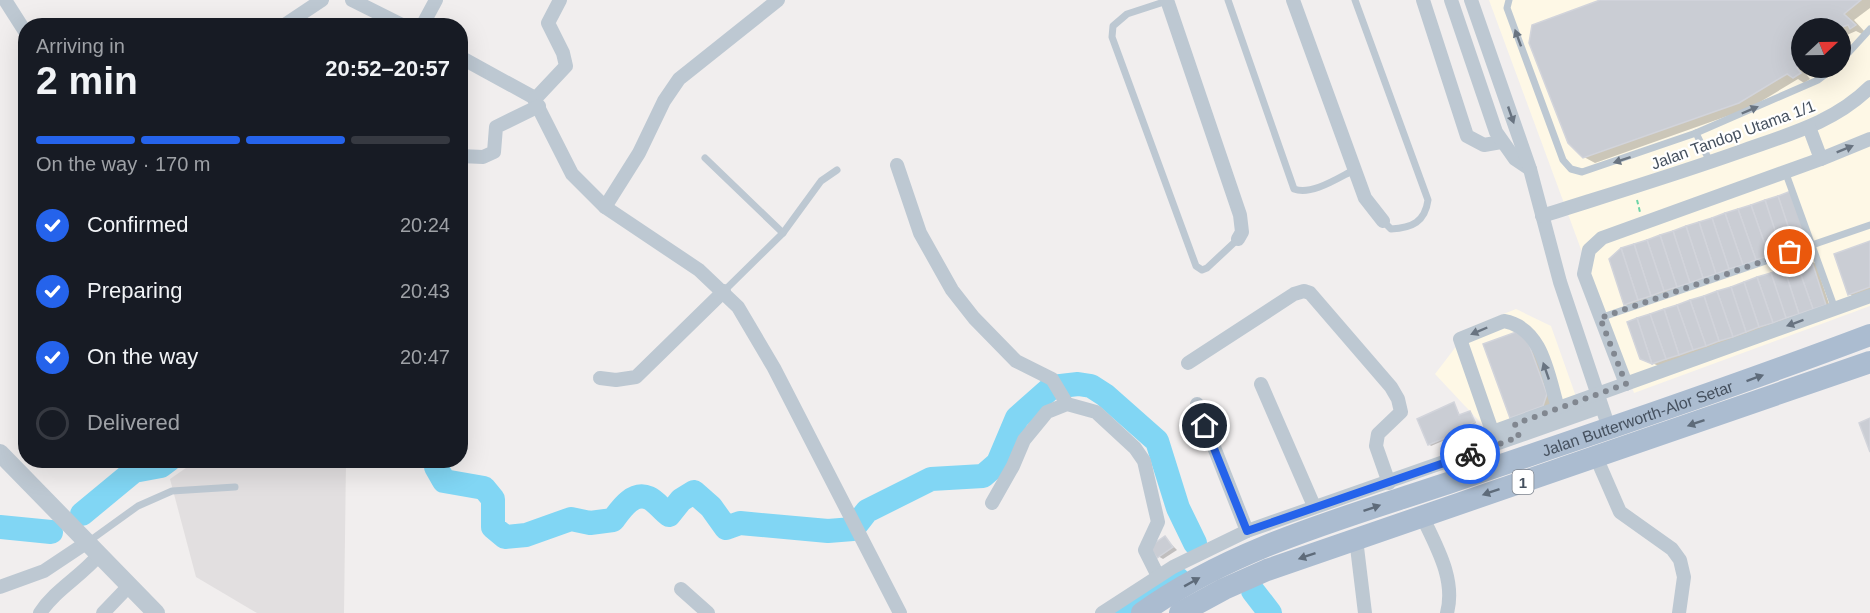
<!DOCTYPE html>
<meta charset="utf-8">
<style>
body{margin:0;font-family:Arial,sans-serif;background:#242831;color:#f1f3f6;height:100vh;display:flex;flex-direction:column;font-size:22px;white-space:nowrap}
*{box-sizing:border-box;margin:0}
p{font-size:20px;color:#9ea1a6}
.icon{flex:none;width:33px;height:33px;fill:none;stroke:currentColor;stroke-width:2;stroke-linecap:round;stroke-linejoin:round}
.map{position:relative;flex:1;overflow:hidden}
.details{position:absolute;left:18px;top:18px;width:450px;height:450px;display:flex;flex-direction:column;background:#171b24;border-radius:24px;box-shadow:0 6px 24px #0002}
.details>*{flex:none}
.needle{width:39px;rotate:68deg}
.controls{position:absolute;left:1791px;top:18px;display:grid;gap:12px}
.controls a{display:grid;place-items:center;width:60px;height:60px;border-radius:50%;background:#171b24;box-shadow:0 6px 24px #0002;font-size:30px}
.pin{position:absolute;display:grid;place-items:center;width:51px;height:51px;color:#fff;margin:-26px;border:3px solid #fff;border-radius:50%;box-shadow:0 2px 6px #0007}
.courier{position:absolute;display:grid;place-items:center;width:60px;height:60px;margin:-30px;border:4px solid #2563eb;border-radius:50%;background:#fff;color:#222;box-shadow:0 2px 8px #0007}
.overview em{font-style:normal;font-weight:700}
.overview div{display:flex;flex-direction:column-reverse}
.overview{display:flex;align-items:center;justify-content:space-between;height:102px;padding:0 18px}
h1{font-size:39px;font-weight:700;line-height:45px}
.bar{display:grid;grid-template-columns:repeat(4,1fr);gap:9px 6px;align-content:center;height:72px;padding:0 18px}
.bar i{height:8px;border-radius:4px;background:#363941}
.bar .current{background:#2563eb}
.bar p{grid-column:span 4}
ol{padding:0 18px;list-style:none}
li{display:flex;align-items:center;gap:18px;height:66px}
li p{margin-inline-start:auto}
li .icon{padding:6px;border-radius:50%;background:#2563eb;color:#fff;stroke-width:4}
li:last-child{color:#9ea1a6}
li i{width:33px;height:33px;border:3px solid #363941;border-radius:50%}
.map>svg:first-child{display:block}
.commercial{fill:#fef8e6;fill-rule:evenodd}
.education{fill:#e2dfe0}
.shadow{fill:#0003}
.lines{fill:none;stroke-linecap:round;stroke-linejoin:round}
.canal{stroke:#81d6f4;stroke-width:14}
.river{stroke:#81d6f4;stroke-width:24}
.building{fill:#cacdd4;stroke:#d2d4db;stroke-width:1.5}
.path{stroke:#6dd4a7;stroke-width:2;stroke-dasharray:4.5 3;stroke-linecap:butt}
.service{stroke:#bdc8d2;stroke-width:7}
.minor{stroke:#bdc8d2;stroke-width:14}
.tertiary{stroke:#bdc8d2;stroke-width:18}
.primary{stroke:#abbcd0;stroke-width:22}
.oneway{fill:#697481}
.oneway2{fill:#5e6b7a}
.done{stroke:#818790;stroke-width:6;stroke-dasharray:0 10.8}
.route{stroke:#2563eb;stroke-width:8}
.labels{text-anchor:middle;dominant-baseline:central;stroke-width:4.5;stroke-linejoin:round;paint-order:stroke}
.shield{fill:#fff;stroke:#7d848e;stroke-width:1.5}
.shield-label{font-size:15px;font-weight:bold;fill:#45505e}
.street-label{font-size:16px;fill:#45505e;stroke:#fff}
</style>
<div class="map">
<svg width="1870" height="613" viewBox="0 0 1870 613">
<rect width="100%" height="100%" fill="#f1eeee"/>
<g class="commercial">
<path d="M 1489,0 L 1870,0 L 1870,306 L 1634,393 ZM 1802,28 L 1840,28 L 1840,68 L 1802,68 Z"/>
<polygon points="1516,309 1551,326 1580,408 1496,439 1435,374 1471,327"/>
</g>
<polygon class="education" points="196,461 346,461 344,613 257,613 196,577 170,479"/>
<g class="shadow">
<polygon points="1604,0 1870,0 1870,8 1854,20 1865,32 1862,34 1856,31 1840,38 1840,28 1802,28 1802,68 1812,68 1807,75 1810,79 1804,83 1798,79 1750,108 1595,163 1584,157"/>
<polygon points="1791,193 1812,246 1630,307 1625,304"/>
<polygon points="1870,243 1870,296 1859,300 1849,294"/>
<polygon points="1811,261 1816,264 1830,307 1659,366 1647,361"/>
<polygon points="1485,345 1537,346 1557,401 1522,423 1511,417"/>
<polygon points="1454,404 1461,417 1470,413 1476,423 1465,428 1466,431 1431,446 1429,444"/>
<polygon points="1165,538 1177,550 1163,559 1158,556"/>
</g>
<g class="lines">
<polyline class="canal" points="1119,613 1181,575"/>
<g class="river">
<path d="M 436,460 L 436,467 L 444,481 L 484,488 L 493,499 L 493,527 L 505,537 L 526,535 L 571,519 L 590,523 L 613,520 C 621,509 633,491 649,498 C 656,501 662,510 669,515 L 681,500 L 694,492 L 711,507 L 726,528 L 740,523 L 828,531 L 853,529 L 867,511 L 931,479 L 983,476 L 998,463 L 1017,418 L 1052,387 L 1078,384 L 1091,386 L 1105,395 L 1157,441 L 1178,508 L 1195,543"/>
<polyline points="82,514 134,471 161,466 169,460"/>
<polyline points="0,527 51,532"/>
<polyline points="1253,591 1270,613"/>
</g>
</g>
<g class="building">
<polygon points="1600,0 1861,0 1844,14 1856,25 1850,29 1848,25 1839,28 1802,28 1802,65 1797,68 1801,73 1793,78 1787,74 1739,103 1583,158 1568,143 1529,43 1532,25"/>
<polygon points="1791,191 1808,243 1795,247 1778,196"/>
<polygon points="1778,196 1795,247 1782,252 1765,200"/>
<polygon points="1765,200 1782,252 1769,256 1751,205"/>
<polygon points="1751,205 1769,256 1756,260 1738,209"/>
<polygon points="1738,209 1756,260 1743,265 1725,213"/>
<polygon points="1725,213 1743,265 1729,269 1712,218"/>
<polygon points="1712,218 1729,269 1716,274 1699,222"/>
<polygon points="1699,222 1716,274 1703,278 1686,226"/>
<polygon points="1686,226 1703,278 1690,283 1673,231"/>
<polygon points="1673,231 1690,283 1677,287 1660,235"/>
<polygon points="1660,235 1677,287 1664,291 1647,240"/>
<polygon points="1647,240 1664,291 1651,296 1634,244"/>
<polygon points="1870,241 1870,287 1848,295 1834,254"/>
<polygon points="1634,244 1651,296 1638,300 1621,248"/>
<polygon points="1621,248 1638,300 1624,305 1609,259"/>
<polygon points="1811,259 1826,305 1813,309 1797,264"/>
<polygon points="1797,264 1813,309 1799,314 1784,268"/>
<polygon points="1784,268 1799,314 1786,318 1771,273"/>
<polygon points="1771,273 1786,318 1773,323 1757,277"/>
<polygon points="1757,277 1773,323 1759,327 1744,282"/>
<polygon points="1744,282 1759,327 1746,332 1731,287"/>
<polygon points="1731,287 1746,332 1733,337 1717,291"/>
<polygon points="1717,291 1733,337 1719,341 1704,296"/>
<polygon points="1704,296 1719,341 1706,346 1690,300"/>
<polygon points="1690,300 1706,346 1693,350 1677,305"/>
<polygon points="1677,305 1693,350 1679,355 1664,309"/>
<polygon points="1664,309 1679,355 1666,359 1650,314"/>
<polygon points="1650,314 1666,359 1652,364 1637,318"/>
<polygon points="1637,318 1652,364 1640,359 1627,322"/>
<polygon points="1516,332 1527,339 1547,394 1543,406 1510,418 1483,344"/>
<polygon points="1454,402 1459,415 1470,411 1475,422 1464,427 1465,430 1428,445 1417,419"/>
<polygon points="1870,418 1870,452 1859,423"/>
<polygon points="1165,536 1173,547 1157,558 1149,547"/>
</g>
<g class="lines">
<polyline class="path" points="1637,200 1640,212"/>
<g class="service">
<path d="M 1228,0 L 1294,189 C 1311,196 1338,178 1354,170"/>
<path d="M 1355,0 L 1428,200 C 1425,222 1412,228 1391,229 L 1383,221"/>
<polyline points="1509,0 1507,8 1563,160 1571,169 1582,172 1696,133 1818,80 1834,68"/>
<polyline points="1167,1 1127,14 1113,26 1112,37 1196,266 1202,270 1207,268 1238,239"/>
<polyline points="1840,62 1870,29"/>
<polyline points="1696,133 1710,162"/>
<polyline points="705,158 783,233"/>
<polyline points="1785,171 1835,309"/>
<polyline points="724,291 783,233 821,181 837,170"/>
<polyline points="1600,318 1870,225"/>
<polyline points="88,542 138,506 172,491 235,487"/>
</g>
<g class="minor">
<polyline points="5,0 26,33"/>
<polyline points="352,0 404,26"/>
<polyline points="1167,0 1240,215 1242,232 1238,239"/>
<polyline points="1293,0 1365,198 1383,221"/>
<polyline points="1423,0 1467,136 1484,145 1501,142"/>
<polyline points="1451,0 1496,132 1515,159 1530,169"/>
<polyline points="1471,0 1530,169 1560,282 1609,428"/>
<polyline points="283,26 322,0"/>
<polyline points="422,26 436,0"/>
<polyline points="460,57 533,97 572,174 605,207 699,270 738,307 774,368 900,613"/>
<polyline points="535,99 566,66 563,53 548,23 560,0"/>
<polyline points="460,156 483,157 494,152 496,127 539,106"/>
<polyline points="1821,159 1870,139"/>
<polyline points="897,165 920,233 952,290 974,318 1016,361 1052,379 1067,404"/>
<polyline points="605,207 639,153 664,101 679,79 778,0"/>
<path d="M 1542,216 C 1608,195 1674,175 1739,152 C 1786,135 1834,123 1870,87"/>
<polyline points="1188,363 1294,294 1304,291 1310,293 1391,387 1398,399 1401,412 1378,434 1376,446 1389,483"/>
<polyline points="600,378 616,380 636,377 724,291"/>
<polyline points="1261,384 1314,506"/>
<polyline points="1626,384 1584,274 1589,250 1602,238 1821,159 1809,127"/>
<polyline points="1197,404 1247,531"/>
<path d="M 1558,408 C 1548,376 1543,328 1504,321 L 1460,339 L 1491,428 L 1495,431 L 1870,296"/>
<polyline points="1596,457 1620,512 1672,549 1680,560 1684,577 1679,613"/>
<polyline points="992,503 1013,466 1024,440 1047,412 1067,404 1096,412 1135,448 1144,461 1158,522 1145,550 1158,576"/>
<path d="M 1422,516 C 1436,546 1456,579 1447,613"/>
<polyline points="1356,539 1365,613"/>
<polyline points="0,587 44,571 86,543"/>
<polyline points="681,589 708,613"/>
<path d="M 40,613 C 55,590 80,577 98,556"/>
<polyline points="103,613 128,587"/>
<polyline points="1102,613 1173,567 1247,531 1601,407"/>
</g>
<polyline class="tertiary" points="0,453 156,613"/>
<g class="primary">
<path id="s1" d="M 1142,613 C 1235,546 1348,517 1454,481 C 1593,434 1732,387 1870,335"/>
<polyline points="1180,613 1224,589 1267,570 1870,362"/>
</g>
</g>
<defs><path id="oneway-solid" d="M-6-.8H1V-3.2L6.5 0L1 3.2V.8H-6Z" transform="scale(1.5)"/></defs>
<g class="oneway">
<use href="#oneway-solid" transform="translate(1518 38) rotate(-110)"/>
<use href="#oneway-solid" transform="translate(1750 110) rotate(-23)"/>
<use href="#oneway-solid" transform="translate(1511 115) rotate(71)"/>
<use href="#oneway-solid" transform="translate(1845 149) rotate(-22)"/>
<use href="#oneway-solid" transform="translate(1622 160) rotate(162)"/>
<use href="#oneway-solid" transform="translate(1795 323) rotate(160)"/>
<use href="#oneway-solid" transform="translate(1479 331) rotate(157)"/>
<use href="#oneway-solid" transform="translate(1546 371) rotate(-109)"/>
</g>
<g class="oneway2">
<use href="#oneway-solid" transform="translate(1755 378) rotate(-20)"/>
<use href="#oneway-solid" transform="translate(1696 423) rotate(161)"/>
<use href="#oneway-solid" transform="translate(1491 492) rotate(161)"/>
<use href="#oneway-solid" transform="translate(1372 508) rotate(-19)"/>
<use href="#oneway-solid" transform="translate(1307 556) rotate(161)"/>
<use href="#oneway-solid" transform="translate(1192 582) rotate(-29)"/>
</g>
<g class="lines">
<polyline class="done" points="1470,454 1519,437 1515,424 1626,384 1600,318 1790,252"/>
<polyline class="route" points="1205,426 1247,531 1470,454"/>
</g>
<g class="labels">
<rect class="shield" x="1512.5" y="470" width="21" height="24" rx="4.5"/>
<g class="shield-label">
<text x="1523" y="482">1</text>
</g>
<g class="street-label">
<text transform="translate(1733 135) rotate(-20)">Jalan Tandop Utama 1/1</text>
<text stroke="none"><textPath href="#s1" startOffset="534">Jalan Butterworth-Alor Setar</textPath></text>
</g>
</g>
</svg>
<div class="controls">
<a><svg class="needle" viewBox="-14 -14 28 28"><path d="M0-13l5 13h-10z" fill="#e53935"/><path d="M0 13l5-13h-10z" fill="#9ea1a6"/></svg></a>
</div>
<div class="pin" style="left:1790px;top:252px;background:#ea580c"><svg class="icon" aria-label="bag" viewBox="0 0 24 24"><path d="M5 8h14l-1 12H6zM9 8a3 3 0 0 1 6 0"/></svg></div>
<div class="pin" style="left:1205px;top:426px;background:#1f2937"><svg class="icon" aria-label="home" viewBox="0 0 24 24"><path d="M3 11l9-7 9 7M6 9v11h12V9"/></svg></div>
<div class="courier" style="left:1470px;top:454px"><svg class="icon" aria-label="bike" viewBox="0 0 24 24"><circle cx="6" cy="16" r="4"/><circle cx="18" cy="16" r="4"/><path d="M6 16l4-8h5l3 8M10 8l3 8H6M13 5h3"/></svg></div>
<section class="details">
<div class="overview"><div><h1>2 min</h1><p>Arriving in</p></div><em>20:52–20:57</em></div>
<div class="bar"><i class="current"></i><i class="current"></i><i class="current"></i><i></i><p>On the way · 170 m</p></div>
<ol>
<li><svg class="icon" aria-label="check" viewBox="0 0 24 24"><path d="M5 12l5 5 9-10"/></svg>Confirmed<p>20:24</p></li>
<li><svg class="icon" aria-label="check" viewBox="0 0 24 24"><path d="M5 12l5 5 9-10"/></svg>Preparing<p>20:43</p></li>
<li><svg class="icon" aria-label="check" viewBox="0 0 24 24"><path d="M5 12l5 5 9-10"/></svg>On the way<p>20:47</p></li>
<li><i></i>Delivered</li>
</ol>
</section>
</div>
